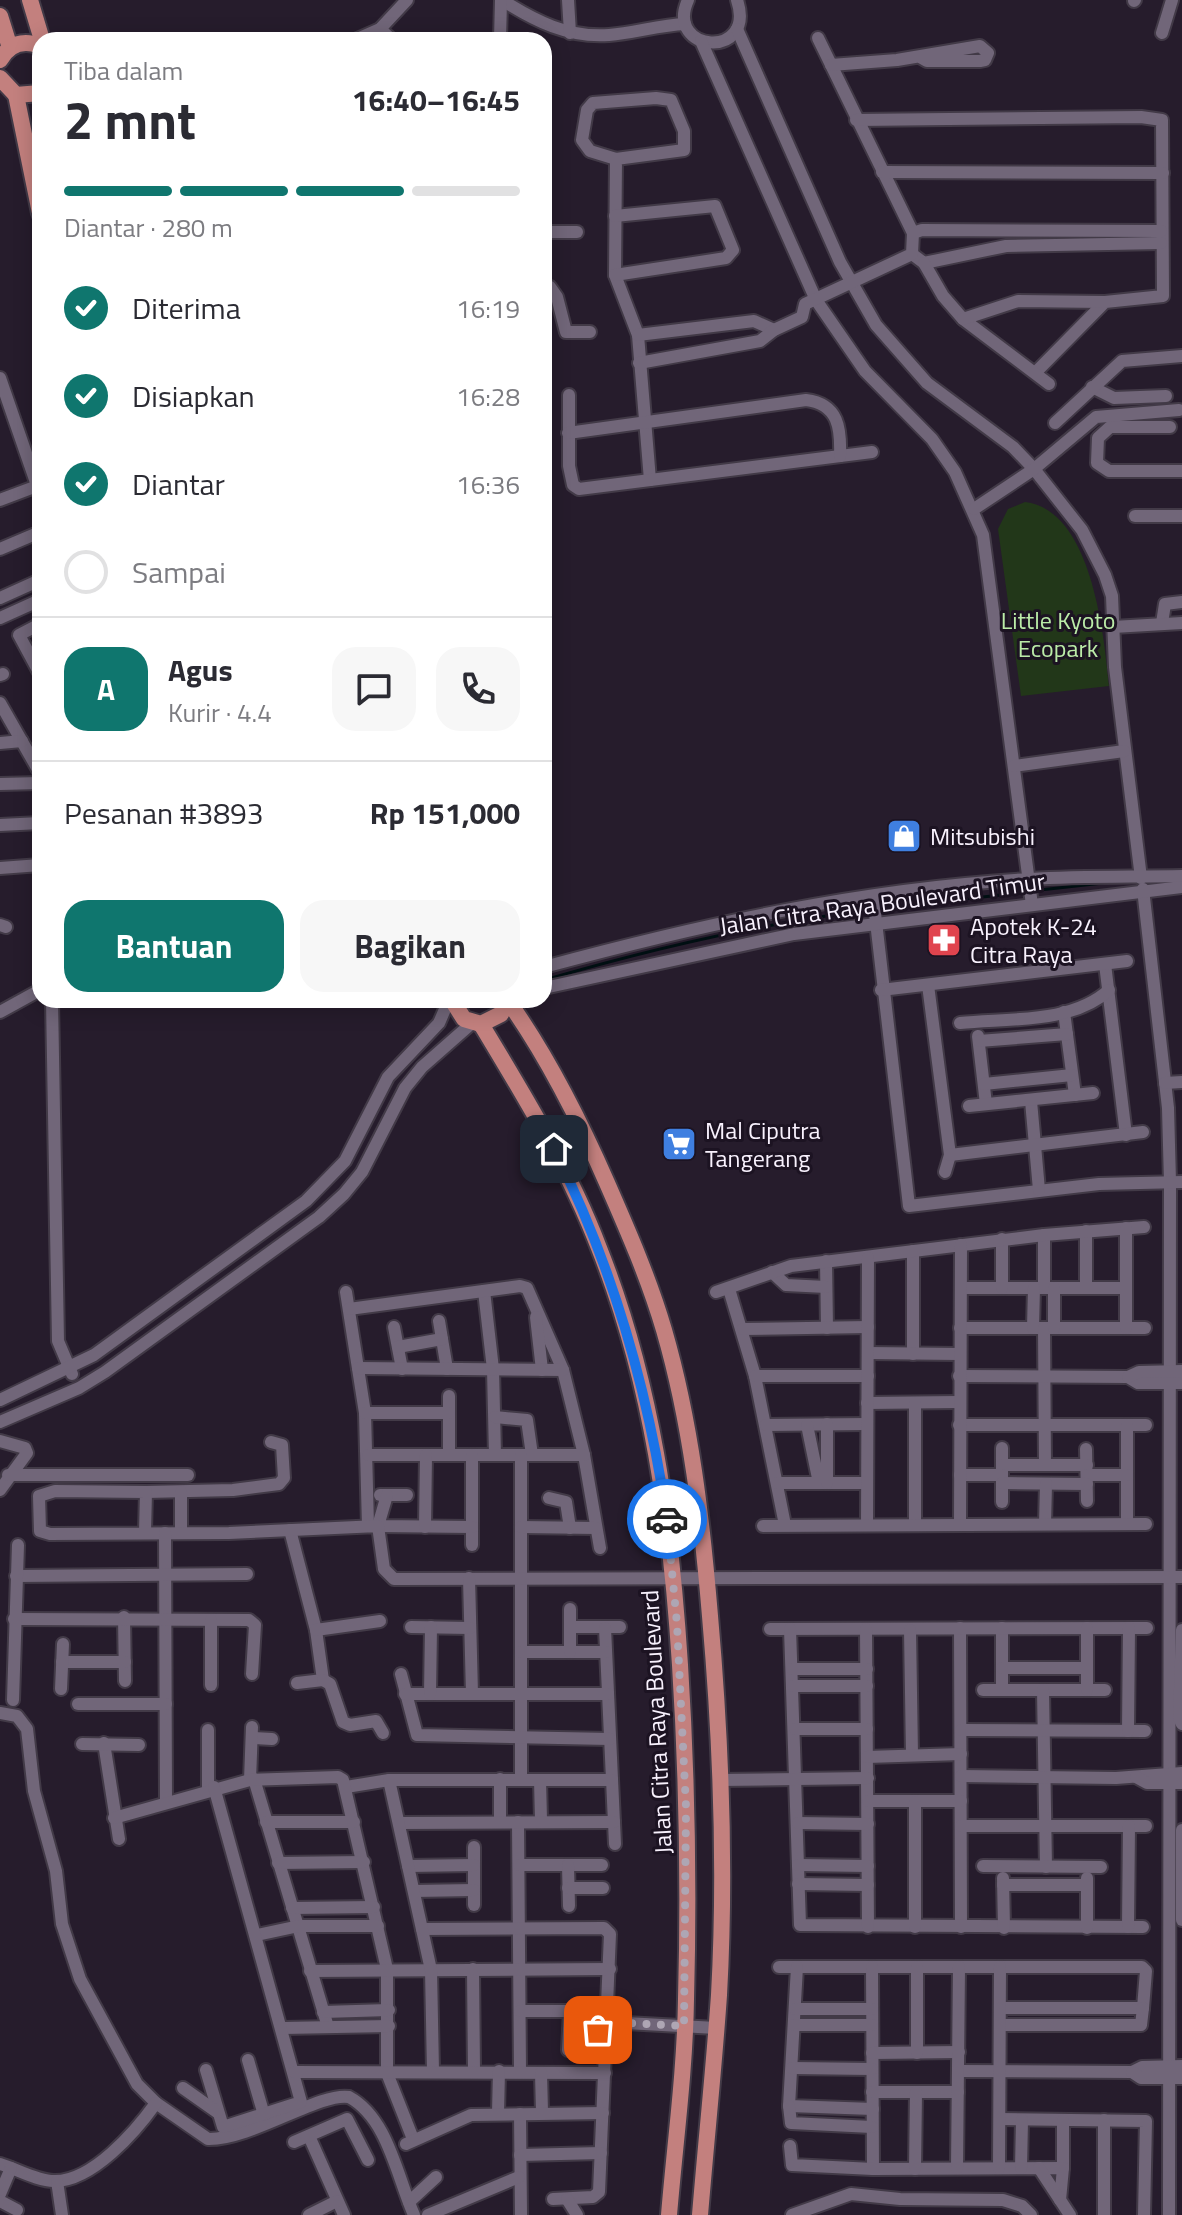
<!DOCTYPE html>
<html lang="id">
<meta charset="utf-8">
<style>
body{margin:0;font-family:"Titillium Web",sans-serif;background:#f7f7f7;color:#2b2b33;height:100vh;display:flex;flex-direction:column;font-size:30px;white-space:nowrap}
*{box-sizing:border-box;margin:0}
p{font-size:26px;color:#7c7c81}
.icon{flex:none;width:44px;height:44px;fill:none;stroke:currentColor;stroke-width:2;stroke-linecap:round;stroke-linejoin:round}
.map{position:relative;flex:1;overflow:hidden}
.drawer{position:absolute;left:32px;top:32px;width:520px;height:976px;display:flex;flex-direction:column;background:#fff;border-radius:24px;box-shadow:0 4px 20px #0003}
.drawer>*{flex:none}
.pin{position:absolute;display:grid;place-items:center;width:68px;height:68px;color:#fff;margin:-34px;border-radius:16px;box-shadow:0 4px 12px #0006}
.courier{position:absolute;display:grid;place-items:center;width:80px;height:80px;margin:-40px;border:6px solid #1a73e8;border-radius:50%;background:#fff;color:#222;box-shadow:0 2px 10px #0007}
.overview em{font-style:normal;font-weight:700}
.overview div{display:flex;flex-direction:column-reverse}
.overview{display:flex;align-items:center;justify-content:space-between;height:136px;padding:0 32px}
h1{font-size:52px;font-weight:700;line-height:60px}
.bar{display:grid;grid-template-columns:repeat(4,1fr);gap:12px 8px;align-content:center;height:96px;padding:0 32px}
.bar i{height:10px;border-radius:6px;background:#e1e1e2}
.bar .selected{background:#0f766e}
.bar p{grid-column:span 4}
.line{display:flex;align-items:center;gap:20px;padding:0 32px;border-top:2px solid #e1e1e2}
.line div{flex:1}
.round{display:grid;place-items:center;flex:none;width:84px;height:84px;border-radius:24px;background:#f7f7f7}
ol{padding:0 32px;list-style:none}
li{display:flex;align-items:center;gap:24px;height:88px}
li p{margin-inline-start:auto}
li .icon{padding:8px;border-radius:50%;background:#0f766e;color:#fff;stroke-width:4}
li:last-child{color:#7c7c81}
li i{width:44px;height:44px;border:4px solid #e1e1e2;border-radius:50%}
.primary-button{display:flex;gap:16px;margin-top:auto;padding:16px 32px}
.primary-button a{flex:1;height:92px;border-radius:24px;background:#0f766e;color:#fff;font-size:32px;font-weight:700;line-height:92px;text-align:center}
.primary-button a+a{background:#f7f7f7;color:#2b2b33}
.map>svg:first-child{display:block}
.green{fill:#223719}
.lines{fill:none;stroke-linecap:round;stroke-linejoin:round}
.stream{stroke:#000f12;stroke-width:3}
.minor-casing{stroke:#423a47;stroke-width:16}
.major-casing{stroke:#423a47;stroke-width:20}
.minor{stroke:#716679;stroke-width:12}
.major{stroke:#c3807e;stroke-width:16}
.done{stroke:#aea6b4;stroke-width:8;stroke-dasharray:0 14.4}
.route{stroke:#1a73e8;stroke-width:10}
.labels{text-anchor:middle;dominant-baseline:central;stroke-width:6;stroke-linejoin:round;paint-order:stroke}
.park-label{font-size:24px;fill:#bbeca8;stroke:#1c1322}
.poi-label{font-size:24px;fill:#f8f1fd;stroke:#1c1322;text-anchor:start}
.street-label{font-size:24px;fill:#f8f1fd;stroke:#1c1322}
</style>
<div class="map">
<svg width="1182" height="2215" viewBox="0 0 1182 2215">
<rect width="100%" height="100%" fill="#261c2c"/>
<path class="green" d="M 1025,502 C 1092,510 1104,635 1109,686 L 1021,696 L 998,529 L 1008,509 Z"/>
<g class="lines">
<g class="stream">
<polyline points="1040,890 1103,883"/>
<polyline points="885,908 1027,892"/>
<path d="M 548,979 C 655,948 760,923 871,910"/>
</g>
<g class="minor-casing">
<g id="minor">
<path d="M 502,0 C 535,21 568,38 609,35 C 635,33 659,25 685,24"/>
<polyline points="568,0 570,33"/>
<path d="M 688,0 C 664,53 757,60 737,0"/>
<polyline points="1134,1 1135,0"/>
<polyline points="380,29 392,40"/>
<polyline points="737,29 840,262 876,325 927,383 1013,447 1034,469 1082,530 1105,575 1112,596 1115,667 1141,878"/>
<polyline points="1162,33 1172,0"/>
<polyline points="818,38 913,233"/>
<polyline points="355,40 380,29 407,0"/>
<polyline points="500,40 501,0"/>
<polyline points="701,41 816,300 865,371 932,439 955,472 983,535 1032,905"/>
<polyline points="831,65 897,60 980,46 988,53 985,60 980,61 927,61 920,57"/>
<polyline points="856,120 1141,117 1162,120 1163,296 1105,302 1036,372"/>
<polyline points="616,159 684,150 684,131 671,100 656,98 593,103 587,110 582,140 590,151 616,159 615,275 638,335 650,480"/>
<polyline points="882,172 1163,173"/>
<polyline points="615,216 715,206 733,250 726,258 615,275"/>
<polyline points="544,232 577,232"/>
<polyline points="912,254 924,263 1006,246 1161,243"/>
<polyline points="924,263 943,296 963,319 1049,384"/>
<polyline points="544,286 550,287 557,297 566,332 590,332"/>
<polyline points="963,319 1018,301 1105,302"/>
<polyline points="638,335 754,321 774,330"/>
<polyline points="639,363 760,341 774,330 802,317 805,304 912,254 913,233 922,230 1161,231"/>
<polyline points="0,378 40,494"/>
<polyline points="1092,387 1114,398 1166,396"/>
<polyline points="569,395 569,466 573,485 579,489 872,452"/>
<polyline points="1055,423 1122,361 1182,356"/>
<polyline points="1170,427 1110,427 1098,438 1097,463 1109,471 1182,471"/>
<path d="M 568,433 L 806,400 C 839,404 841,429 840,456"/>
<polyline points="0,500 37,486"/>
<polyline points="974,509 1034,469 1096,417 1179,410"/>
<polyline points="1135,516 1182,516"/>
<polyline points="0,549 40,532"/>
<polyline points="0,598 40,580"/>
<polyline points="0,618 40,600"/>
<polyline points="1162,623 1165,604 1182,602"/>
<polyline points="40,624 19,635 40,674"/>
<polyline points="1113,627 1182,623"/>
<polyline points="0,675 3,674"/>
<polyline points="0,703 40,773"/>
<polyline points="0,743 22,741"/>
<polyline points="1014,766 1124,751"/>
<polyline points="0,784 40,783"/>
<polyline points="0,825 40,823"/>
<polyline points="0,868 40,865"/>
<polyline points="1143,889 1168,1108 1170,1182 1169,2215"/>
<polyline points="873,896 909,1206 1099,1184 1182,1182"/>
<polyline points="0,925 6,927"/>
<polyline points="1105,964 1126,1135"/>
<path d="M 544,967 C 703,924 865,888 1030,879 C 1080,876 1132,877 1182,876"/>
<polyline points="928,985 950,1155 945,1172"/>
<polyline points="544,988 794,934 1182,887"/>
<polyline points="881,990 1127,961"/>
<polyline points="52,1000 58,1341 72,1374"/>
<polyline points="0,1012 40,990"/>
<polyline points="1064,1012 1075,1095"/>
<path d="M 960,1023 C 1008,1018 1072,1024 1109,990"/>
<polyline points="978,1036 986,1104"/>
<polyline points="979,1041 1067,1034"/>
<polyline points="1165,1083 1182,1082"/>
<polyline points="984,1084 1072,1075"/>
<polyline points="1031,1101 1039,1190"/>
<polyline points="969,1106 1093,1093"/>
<polyline points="950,1155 1143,1132"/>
<polyline points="1086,1231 1086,1288"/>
<polyline points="913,1251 913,1354"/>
<polyline points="826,1261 827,1328"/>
<polyline points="772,1272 786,1285 826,1287"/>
<polyline points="961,1288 1126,1288"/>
<polyline points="1002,1288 1002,1239"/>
<polyline points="1044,1288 1044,1235"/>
<polyline points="729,1289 755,1376 785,1525"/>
<polyline points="484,1291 493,1369 495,1455"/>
<polyline points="346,1292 365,1413 368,1526"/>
<polyline points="716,1292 791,1266 1044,1235 1144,1227"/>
<polyline points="349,1309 520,1286 527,1288 563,1370 584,1455 600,1548"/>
<polyline points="536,1317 542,1370"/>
<polyline points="439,1321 447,1369"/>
<polyline points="394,1327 402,1369"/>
<polyline points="960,1328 1145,1328"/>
<polyline points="1033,1328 1034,1288"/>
<polyline points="1044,1328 1045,1465"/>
<polyline points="1054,1328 1054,1288"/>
<polyline points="1126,1328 1126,1228"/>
<polyline points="743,1329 868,1327"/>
<polyline points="398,1347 442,1339"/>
<polyline points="868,1353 959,1354"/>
<polyline points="358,1368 563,1370"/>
<polyline points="755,1376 868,1376"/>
<polyline points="959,1376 1128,1377 1138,1383 1182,1383"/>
<polyline points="1128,1377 1139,1372 1182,1371"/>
<polyline points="449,1396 449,1455"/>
<polyline points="0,1400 94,1355 306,1201 345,1161 388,1077 439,1023 449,1000"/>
<polyline points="867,1403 958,1402"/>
<polyline points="915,1403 915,1524"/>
<polyline points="365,1413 449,1413"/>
<polyline points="495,1417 527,1420 532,1455"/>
<polyline points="0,1422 79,1388 105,1372 319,1217 344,1194 362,1172 405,1088 422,1067 472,1023"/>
<polyline points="766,1425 867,1424"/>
<polyline points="807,1425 819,1483"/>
<polyline points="959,1425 1146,1425"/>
<polyline points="1127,1425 1127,1524"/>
<polyline points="0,1441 25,1448 27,1453 0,1490"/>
<polyline points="1002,1448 1002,1502"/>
<polyline points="1086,1449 1087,1501"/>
<polyline points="368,1455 584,1455"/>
<polyline points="472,1455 472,1545"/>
<polyline points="521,1455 521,1780"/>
<polyline points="1002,1465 1087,1465"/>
<polyline points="8,1475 188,1475"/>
<polyline points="960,1475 1002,1475"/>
<polyline points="1087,1475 1127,1475"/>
<polyline points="777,1483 867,1483"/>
<polyline points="827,1483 827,1424"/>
<polyline points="1002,1483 1087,1484"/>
<polyline points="146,1492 233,1490 279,1484 284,1478 282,1445 271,1442"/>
<polyline points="181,1492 181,1531"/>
<polyline points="380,1495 407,1495"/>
<polyline points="387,1495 378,1526 472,1527"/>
<polyline points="549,1498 566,1502 570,1528"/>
<polyline points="960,1524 961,1245"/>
<polyline points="1045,1524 1046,1484"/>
<polyline points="867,1525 868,1258"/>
<polyline points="763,1526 1146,1524"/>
<polyline points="425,1527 426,1455"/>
<polyline points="521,1527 596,1528"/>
<polyline points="290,1530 316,1630 323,1680 297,1683"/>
<polyline points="145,1532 146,1492 55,1491 39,1496 40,1531 50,1534 229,1533 378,1526 384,1569 394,1579 1182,1577"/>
<polyline points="165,1533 166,1802"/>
<polyline points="16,1576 247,1574"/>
<polyline points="469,1578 472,1694"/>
<polyline points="124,1617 125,1681"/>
<polyline points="14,1619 249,1620 255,1625 252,1674"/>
<polyline points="211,1620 211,1685"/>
<polyline points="411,1627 470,1628"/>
<polyline points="570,1627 620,1627"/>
<polyline points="605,1628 615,1844"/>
<polyline points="960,1628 961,1927"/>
<polyline points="1002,1628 1002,1690"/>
<polyline points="770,1629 1147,1628"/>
<polyline points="790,1629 800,1925 1143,1927"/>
<polyline points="866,1629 868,1927"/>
<polyline points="316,1630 380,1621"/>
<polyline points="910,1630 912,1755"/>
<polyline points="1182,1630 1179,1718 1182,1724"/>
<polyline points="521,1652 606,1652"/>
<polyline points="570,1652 570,1609"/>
<polyline points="62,1662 125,1662"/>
<polyline points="1002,1668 1087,1668"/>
<polyline points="792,1669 867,1669"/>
<polyline points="401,1674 417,1735 610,1739"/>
<polyline points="323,1680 330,1684 343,1722 350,1725 376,1721 383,1733"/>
<polyline points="793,1686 867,1686"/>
<polyline points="61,1689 63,1644"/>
<polyline points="983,1690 1105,1690"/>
<polyline points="1043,1690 1046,1867"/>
<polyline points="1087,1690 1087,1628"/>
<polyline points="405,1694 608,1694"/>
<polyline points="430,1694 431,1627"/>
<polyline points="13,1700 18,1545"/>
<polyline points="78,1704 166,1704"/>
<path d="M 0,1713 L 17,1716 L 27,1729 L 34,1791 L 56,1871 L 62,1924 L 80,1979 L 137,2084 L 156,2103 L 208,2139 C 251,2140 320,2092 349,2097 C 388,2118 397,2177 414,2215"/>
<polyline points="795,1729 867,1729"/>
<polyline points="961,1730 1145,1731"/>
<polyline points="1128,1731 1129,1628"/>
<polyline points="252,1738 272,1739"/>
<polyline points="104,1743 119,1839"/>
<polyline points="82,1744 139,1745"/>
<polyline points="867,1757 961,1754"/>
<polyline points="961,1776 1116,1778 1182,1773"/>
<polyline points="1136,1777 1147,1783 1182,1783"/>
<polyline points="254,1779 328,2027"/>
<polyline points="250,1780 252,1727"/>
<polyline points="540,1780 541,1820"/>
<polyline points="719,1780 868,1778"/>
<polyline points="346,1787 389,1780"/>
<polyline points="208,1790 208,1730"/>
<polyline points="868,1801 961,1801"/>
<polyline points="915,1802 915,1927"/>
<polyline points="114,1818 250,1780 338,1777 343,1780 387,1969 387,2073 413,2139"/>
<polyline points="500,1821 500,1779"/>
<polyline points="266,1822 354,1822"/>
<polyline points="518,1822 520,2071"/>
<polyline points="399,1823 614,1822"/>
<polyline points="798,1823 868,1824"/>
<polyline points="961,1826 1146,1826"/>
<polyline points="1182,1830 1182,1920"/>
<polyline points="474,1847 474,1905"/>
<polyline points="278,1863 364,1862"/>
<polyline points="519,1865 602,1865"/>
<polyline points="568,1865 569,1906"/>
<polyline points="798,1865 868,1866"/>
<polyline points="408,1866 474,1865"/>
<polyline points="983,1866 1101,1867"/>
<polyline points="1003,1878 1004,1928"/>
<polyline points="798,1884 868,1885"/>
<polyline points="1003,1885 1087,1885"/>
<polyline points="568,1888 603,1888"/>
<polyline points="414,1891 474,1890"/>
<polyline points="292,1908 374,1907"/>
<polyline points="1128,1927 1129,1826"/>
<polyline points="1087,1928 1087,1878"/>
<polyline points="422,1929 604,1928 610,1934 599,2192 593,2197 553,2199"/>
<polyline points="257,1935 299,1926 378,1926"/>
<polyline points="779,1967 1142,1967 1146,1971 1143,2008 1000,2008"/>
<polyline points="797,1967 789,2106 873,2109"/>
<polyline points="872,1967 873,2169"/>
<polyline points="473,1969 474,2071"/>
<polyline points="310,1971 610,1969"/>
<polyline points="795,2009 872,2009"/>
<polyline points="520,2011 570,2011 568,2050"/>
<polyline points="570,2011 608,2011"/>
<polyline points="323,2012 389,2010"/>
<polyline points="608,2022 716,2028"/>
<polyline points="794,2025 872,2025"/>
<polyline points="1000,2025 1141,2025 1143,2008"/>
<polyline points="283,2028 389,2026"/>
<polyline points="569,2030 608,2031"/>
<polyline points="872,2053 959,2052"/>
<polyline points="917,2053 917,1967"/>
<polyline points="248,2060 264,2115"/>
<polyline points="792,2068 872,2069"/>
<polyline points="206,2070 223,2127 301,2102 214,1787"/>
<polyline points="433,2071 431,1970 389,1780 612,1780"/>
<polyline points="958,2071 1132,2072 1142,2067 1182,2066"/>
<polyline points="294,2072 605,2073"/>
<polyline points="1132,2072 1141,2078 1182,2078"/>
<polyline points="541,2073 542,2112"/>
<polyline points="183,2088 217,2112"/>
<polyline points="872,2092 958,2092"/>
<polyline points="789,2106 791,2123 872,2127"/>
<polyline points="498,2113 499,2071"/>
<polyline points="520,2114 521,2215"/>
<polyline points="1000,2119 1146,2121 1144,2215"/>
<polyline points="1063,2120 1063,2168"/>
<polyline points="309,2136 344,2215"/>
<polyline points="294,2142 347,2119 368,2160"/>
<polyline points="406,2144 471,2115 603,2113"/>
<polyline points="790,2146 792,2165 873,2169 1063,2168 1060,2200"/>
<polyline points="520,2155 601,2153"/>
<path d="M 0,2164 C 17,2169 37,2181 54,2181 C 92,2182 136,2131 156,2103"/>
<polyline points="957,2168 959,1967"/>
<polyline points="999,2168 1000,1967"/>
<polyline points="1021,2168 1022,2120"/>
<polyline points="1039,2168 1070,2215"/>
<polyline points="915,2169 916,2092"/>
<polyline points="57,2181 62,2215"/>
<polyline points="0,2194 11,2168"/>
<polyline points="567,2199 577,2215"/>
<polyline points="0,2201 17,2210"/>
<polyline points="409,2202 436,2177"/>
<polyline points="309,2215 337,2201"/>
<polyline points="428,2215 519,2177"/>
<polyline points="792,2215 851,2194 900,2199 1003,2200 1022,2206 1031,2215"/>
<polyline points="1104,2215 1104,2120"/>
</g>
</g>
<g class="major-casing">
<g id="major">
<polyline points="30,0 42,40"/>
<polyline points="0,16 10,48"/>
<path d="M 0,60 C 9,44 23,39 40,46"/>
<polyline points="0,78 16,95 40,93"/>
<polyline points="16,95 40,213"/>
<polyline points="452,1000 464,1019 481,1024 501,1014 508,1000"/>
<path d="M 508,1001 C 548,1057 579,1119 607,1183 C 628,1231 649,1279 664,1330 C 691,1423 702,1520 710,1616 C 721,1741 726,1869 719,1995 C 714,2068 706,2142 700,2215"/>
<path d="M 481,1024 C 525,1097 569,1169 599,1248 C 652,1382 671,1523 680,1665 C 687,1776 689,1888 686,1999 C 685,2071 675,2143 669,2215"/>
</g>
</g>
<use href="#minor" class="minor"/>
<use href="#major" class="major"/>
</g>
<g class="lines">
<polyline class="done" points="598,2030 608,2031 608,2022 684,2026 686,1807 677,1624 667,1519"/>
<path class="route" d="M 554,1149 C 613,1266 648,1390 667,1519"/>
</g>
<defs>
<g id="shop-square" transform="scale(1.8)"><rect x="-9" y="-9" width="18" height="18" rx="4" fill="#3f7fe0" stroke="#1c1322"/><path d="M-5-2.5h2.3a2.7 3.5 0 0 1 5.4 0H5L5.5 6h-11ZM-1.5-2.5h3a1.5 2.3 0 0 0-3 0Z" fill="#fff"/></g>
<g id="pharmacy-square" transform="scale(1.8)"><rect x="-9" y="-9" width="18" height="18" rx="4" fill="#e0444e" stroke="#1c1322"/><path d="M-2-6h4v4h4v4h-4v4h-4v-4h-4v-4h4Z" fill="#fff"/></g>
<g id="supermarket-square" transform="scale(1.8)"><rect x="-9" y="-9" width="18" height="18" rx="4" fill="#3f7fe0" stroke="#1c1322"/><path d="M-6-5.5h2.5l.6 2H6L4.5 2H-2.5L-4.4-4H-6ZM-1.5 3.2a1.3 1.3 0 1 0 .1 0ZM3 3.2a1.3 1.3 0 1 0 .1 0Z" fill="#fff"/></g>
</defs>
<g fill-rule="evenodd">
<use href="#shop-square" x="904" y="836"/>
<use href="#pharmacy-square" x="944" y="940"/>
<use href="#supermarket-square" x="679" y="1144"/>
</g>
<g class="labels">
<g class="park-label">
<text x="1058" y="620">Little Kyoto<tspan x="1058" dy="28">Ecopark</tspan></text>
</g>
<g class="poi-label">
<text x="930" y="836">Mitsubishi</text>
<text x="970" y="926">Apotek K-24<tspan x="970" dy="28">Citra Raya</tspan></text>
<text x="705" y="1130">Mal Ciputra<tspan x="705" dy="28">Tangerang</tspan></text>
</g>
<g class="street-label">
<text transform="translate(882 903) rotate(-8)">Jalan Citra Raya Boulevard Timur</text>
<text transform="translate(656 1722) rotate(-93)">Jalan Citra Raya Boulevard</text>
</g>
</g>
</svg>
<div class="pin" style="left:598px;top:2030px;background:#ea580c"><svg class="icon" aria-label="bag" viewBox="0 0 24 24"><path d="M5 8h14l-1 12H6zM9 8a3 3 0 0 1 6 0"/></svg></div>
<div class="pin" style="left:554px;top:1149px;background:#1f2937"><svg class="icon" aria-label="home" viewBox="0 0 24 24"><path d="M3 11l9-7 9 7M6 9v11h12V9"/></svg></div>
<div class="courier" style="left:667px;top:1519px"><svg class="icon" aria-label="car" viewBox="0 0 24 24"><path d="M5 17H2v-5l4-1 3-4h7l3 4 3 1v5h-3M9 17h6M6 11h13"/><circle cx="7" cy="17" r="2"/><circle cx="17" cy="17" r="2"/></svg></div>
<section class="drawer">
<div class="overview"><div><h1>2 mnt</h1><p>Tiba dalam</p></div><em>16:40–16:45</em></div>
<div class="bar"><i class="selected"></i><i class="selected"></i><i class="selected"></i><i></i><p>Diantar · 280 m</p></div>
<ol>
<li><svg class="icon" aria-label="check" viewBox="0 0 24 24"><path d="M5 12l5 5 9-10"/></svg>Diterima<p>16:19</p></li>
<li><svg class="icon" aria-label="check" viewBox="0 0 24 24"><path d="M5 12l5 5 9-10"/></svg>Disiapkan<p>16:28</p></li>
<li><svg class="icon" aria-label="check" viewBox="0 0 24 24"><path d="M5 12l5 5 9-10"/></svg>Diantar<p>16:36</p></li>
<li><i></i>Sampai</li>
</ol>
<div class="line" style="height:144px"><b class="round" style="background:#0f766e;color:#fff">A</b><div><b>Agus</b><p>Kurir · 4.4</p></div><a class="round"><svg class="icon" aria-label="chat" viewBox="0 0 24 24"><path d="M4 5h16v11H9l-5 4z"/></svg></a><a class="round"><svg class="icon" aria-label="phone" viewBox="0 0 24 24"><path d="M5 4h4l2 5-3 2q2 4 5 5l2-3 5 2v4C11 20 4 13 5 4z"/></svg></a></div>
<div class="line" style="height:104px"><div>Pesanan #3893</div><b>Rp 151,000</b></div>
<div class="primary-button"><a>Bantuan</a><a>Bagikan</a></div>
</section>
</div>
